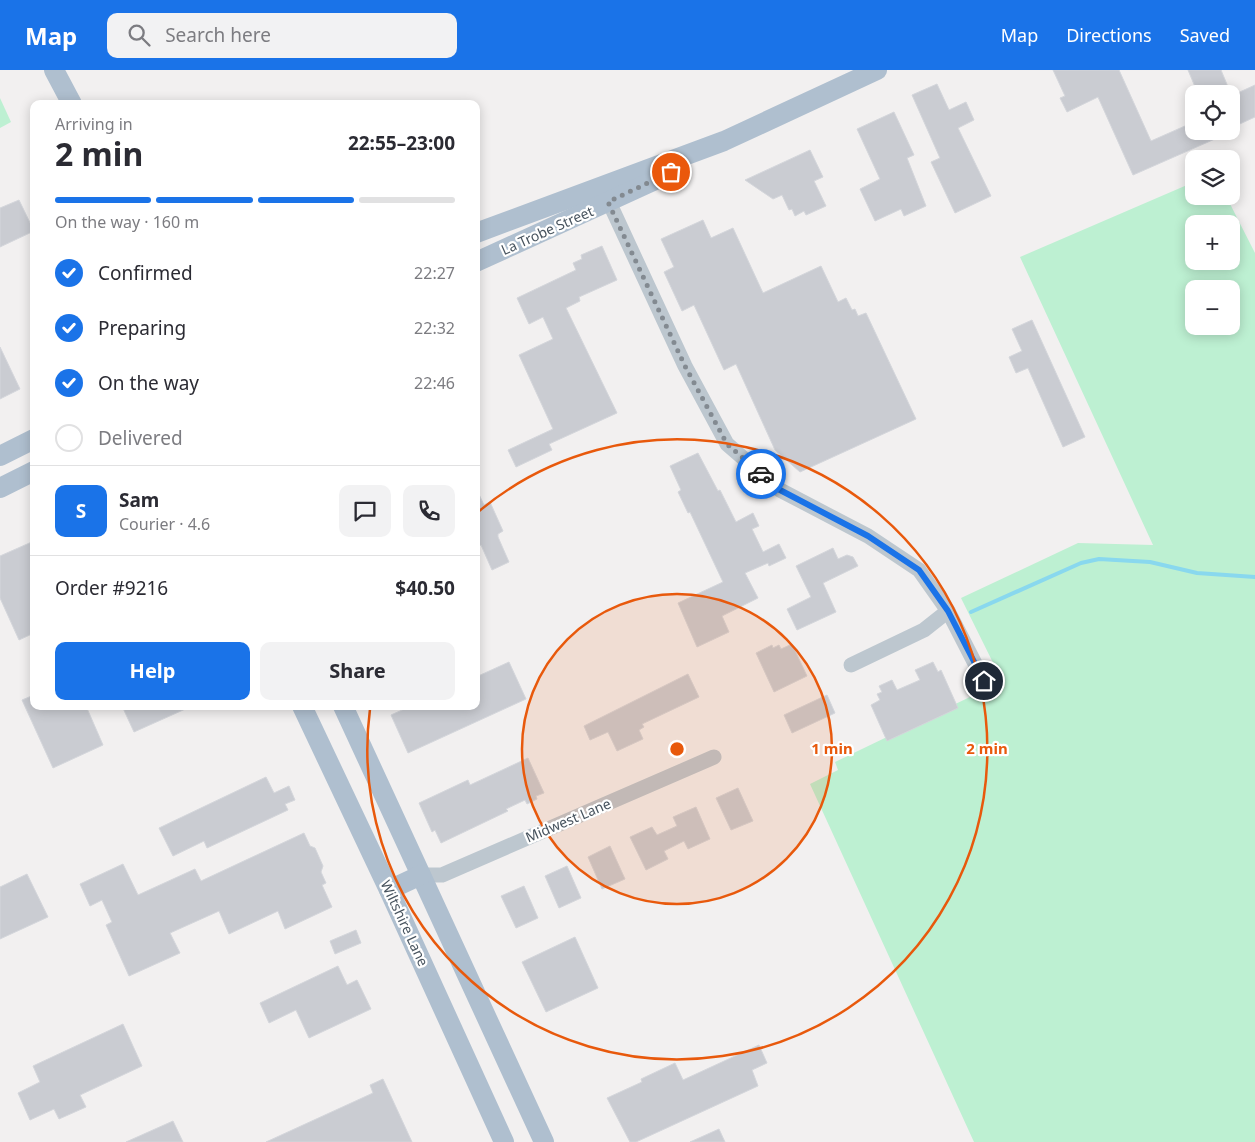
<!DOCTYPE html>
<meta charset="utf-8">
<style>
body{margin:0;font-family:"Noto Sans",sans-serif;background:#f2f2f3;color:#2b2b33;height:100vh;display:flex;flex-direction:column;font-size:19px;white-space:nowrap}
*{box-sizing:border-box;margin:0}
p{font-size:16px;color:#7c7c81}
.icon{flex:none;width:28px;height:28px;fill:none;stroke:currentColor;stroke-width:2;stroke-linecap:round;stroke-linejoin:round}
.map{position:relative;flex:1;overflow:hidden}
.sheet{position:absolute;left:30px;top:30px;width:450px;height:610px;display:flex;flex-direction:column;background:#fff;border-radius:10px;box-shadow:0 2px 12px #0003}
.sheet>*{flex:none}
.tools{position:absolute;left:1185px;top:15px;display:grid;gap:10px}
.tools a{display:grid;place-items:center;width:55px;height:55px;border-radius:10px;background:#fff;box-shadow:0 2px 12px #0003;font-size:25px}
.pin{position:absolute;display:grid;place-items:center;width:42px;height:42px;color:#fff;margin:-21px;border:2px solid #fff;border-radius:50%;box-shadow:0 1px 5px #0007}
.courier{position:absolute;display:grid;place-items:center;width:50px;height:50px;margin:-25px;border:4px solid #1a73e8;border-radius:50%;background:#fff;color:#222;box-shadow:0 1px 6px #0007}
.headline em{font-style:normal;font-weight:700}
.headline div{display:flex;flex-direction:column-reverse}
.headline{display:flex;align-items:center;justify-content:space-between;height:85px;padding:0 25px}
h1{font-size:32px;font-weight:700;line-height:38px}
.bar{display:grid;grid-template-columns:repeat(4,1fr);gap:8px 5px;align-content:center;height:60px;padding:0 25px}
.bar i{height:6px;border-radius:4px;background:#e1e1e2}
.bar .selected{background:#1a73e8}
.bar p{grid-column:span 4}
.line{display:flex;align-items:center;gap:12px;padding:0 25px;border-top:1px solid #e1e1e2}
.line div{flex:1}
.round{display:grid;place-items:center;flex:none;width:52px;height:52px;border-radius:10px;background:#f2f2f3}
ol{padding:0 25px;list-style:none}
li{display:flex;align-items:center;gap:15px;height:55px}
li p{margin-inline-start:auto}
li .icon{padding:5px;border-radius:50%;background:#1a73e8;color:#fff;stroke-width:4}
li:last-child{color:#7c7c81}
li i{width:28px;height:28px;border:2px solid #e1e1e2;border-radius:50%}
.button{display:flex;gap:10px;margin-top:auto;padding:10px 25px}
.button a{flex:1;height:58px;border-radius:10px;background:#1a73e8;color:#fff;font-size:20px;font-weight:700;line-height:58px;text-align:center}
.button a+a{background:#f2f2f3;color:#2b2b33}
header{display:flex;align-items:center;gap:30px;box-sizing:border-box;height:70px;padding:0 25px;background:#1a73e8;color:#fff}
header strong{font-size:24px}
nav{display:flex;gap:28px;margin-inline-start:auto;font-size:18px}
.search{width:350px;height:45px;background:#f2f2f3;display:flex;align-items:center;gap:12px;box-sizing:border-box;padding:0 18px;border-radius:10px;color:#7c7c81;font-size:19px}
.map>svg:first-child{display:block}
.green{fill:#bdf0d2;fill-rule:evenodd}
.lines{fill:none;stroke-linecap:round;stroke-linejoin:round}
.stream{stroke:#89d8ee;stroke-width:4}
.building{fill:#caccd2;stroke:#d4d6db}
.minor{stroke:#bdc7cf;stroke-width:15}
.major{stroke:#afbfcf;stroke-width:20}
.done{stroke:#838a91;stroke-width:5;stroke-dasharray:0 9}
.route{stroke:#1a73e8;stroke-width:6}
.ring{fill:none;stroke:#e8590c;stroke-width:2.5}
.labels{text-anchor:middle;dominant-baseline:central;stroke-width:4.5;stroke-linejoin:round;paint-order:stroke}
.street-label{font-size:14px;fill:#47535e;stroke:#fff}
.centre{fill:#e8590c;stroke:#fff;stroke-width:2.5}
.ring-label{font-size:15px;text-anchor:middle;font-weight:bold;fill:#e8590c;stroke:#fff;stroke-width:4.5;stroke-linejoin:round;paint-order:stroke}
</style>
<header>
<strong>Map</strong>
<div class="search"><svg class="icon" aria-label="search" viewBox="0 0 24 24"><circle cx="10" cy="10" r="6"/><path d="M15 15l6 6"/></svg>Search here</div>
<nav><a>Map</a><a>Directions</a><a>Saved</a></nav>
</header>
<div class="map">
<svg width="1255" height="1072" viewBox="0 0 1255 1072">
<rect width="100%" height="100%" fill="#f2f0f0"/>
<g class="green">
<polygon points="0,28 11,52 0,58"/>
<path d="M 1194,112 L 1194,126 L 1226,126 L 1255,183 L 1255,1072 L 974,1072 L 810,714 L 838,700 L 835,692 L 972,626 L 1005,617 L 961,528 L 1078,473 L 1153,475 L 1020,187 ZM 1194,154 L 1231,154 L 1231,191 L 1194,191 ZM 1194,219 L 1231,219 L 1231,256 L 1194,256 Z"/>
</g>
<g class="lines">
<polyline class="stream" points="971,542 1081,493 1099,489 1150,492 1197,503 1255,507"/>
</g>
<g class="building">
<polygon points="1053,0 1119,0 1151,71 1194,52 1194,61 1233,61 1133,105 1098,27 1067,42 1060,28 1065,26"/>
<polygon points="1188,0 1221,0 1231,24 1198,24"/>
<polygon points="937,14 949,40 966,32 974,50 958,58 991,126 955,143 931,92 940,88 912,25"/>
<polygon points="1255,15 1255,47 1231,58 1231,26"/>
<polygon points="894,42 914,85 907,88 926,136 904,146 901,139 875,151 860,119 880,109 857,59"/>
<polygon points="810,80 823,107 814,111 826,136 806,145 804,141 795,146 792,139 789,140 782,125 773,129 745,110"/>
<polygon points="19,130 34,161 0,177 0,138"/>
<polygon points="703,150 711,168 733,158 763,223 821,196 838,232 846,228 852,240 855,239 858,246 866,243 916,349 800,402 775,380 736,294 724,300 694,235 682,241 664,202 674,197 661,169"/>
<polygon points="602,176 617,210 579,227 580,231 566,238 617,343 549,374 552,380 516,397 508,380 553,359 519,285 553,269 543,247 529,254 517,228 576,200 573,193 582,189 581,185"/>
<polygon points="1032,250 1085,367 1063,377 1028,298 1016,303 1009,287 1022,281 1012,259"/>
<polygon points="0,277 20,319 0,329"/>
<polygon points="698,383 718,421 720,420 736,452 753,443 759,456 752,459 763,482 779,474 786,488 769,496 768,493 745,503 758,528 722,546 729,562 697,577 678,533 723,512 690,442 688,443 678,422 681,420 670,396"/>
<polygon points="476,418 484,435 490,432 503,461 498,464 498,467 509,492 492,500 481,475 476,477"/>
<polygon points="34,471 34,563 19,570 0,528 0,486"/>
<polygon points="833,478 838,489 847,485 853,487 858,496 823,513 836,542 797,560 787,539 811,527 796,496"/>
<polygon points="792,574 807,606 774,622 756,583 772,575 773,578 779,575 781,579"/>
<polygon points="509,592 526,629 408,683 391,645 411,636 476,636 476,607"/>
<polygon points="933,592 938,602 941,600 958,638 887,671 871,635 880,630 877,624 882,622 879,616 892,610 897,620 920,610 915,600"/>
<polygon points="688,604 699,627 642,654 644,657 639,660 643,669 617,681 608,662 590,670 584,656"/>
<polygon points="34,625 34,636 86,636 103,675 53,698 22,630"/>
<polygon points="827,625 835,643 792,663 784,645"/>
<polygon points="122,636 192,636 134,662"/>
<polygon points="528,688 544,723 536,726 537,729 527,734 525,730 506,739 508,741 441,773 435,760 432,762 419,733 468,710 470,715"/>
<polygon points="266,707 274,723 289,716 295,730 285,734 288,740 207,778 204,771 173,786 159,758"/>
<polygon points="738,718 753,751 731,760 716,728"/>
<polygon points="696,737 710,769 688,779 684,771 664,781 668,789 646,800 630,767 652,757 657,765 677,756 673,747"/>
<polygon points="304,763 310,776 315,778 323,796 321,802 326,813 322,815 332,837 285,859 278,841 229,864 219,841 170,863 180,883 129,906 106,855 112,852 102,830 90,836 80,814 123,794 138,825 195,799 201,811"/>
<polygon points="610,776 625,809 602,819 588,787"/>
<polygon points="567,796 581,828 559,838 545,806"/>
<polygon points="27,804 48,847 0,869 0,817"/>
<polygon points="524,816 538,848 516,858 501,826"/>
<polygon points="356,860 361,873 335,884 330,871"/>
<polygon points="575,867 598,918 546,942 522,892"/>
<polygon points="338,896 347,915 357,910 371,939 309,968 296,940 269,953 260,933"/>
<polygon points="123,954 142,996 80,1025 86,1037 59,1049 54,1039 30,1050 18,1023 40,1012 33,996"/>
<polygon points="759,975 767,993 752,1000 758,1016 636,1072 630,1072 607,1028 642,1012 641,1009 675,993 683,1010"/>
<polygon points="383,1009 412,1072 266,1072 373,1023 370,1015"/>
<polygon points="173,1051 183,1072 126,1072"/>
<polygon points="719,1059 725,1072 690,1072"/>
</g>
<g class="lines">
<g class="minor">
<polyline points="609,132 685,296 727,374 780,420 868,466 919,500 948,541 984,611"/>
<polyline points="851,595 924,560 948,541"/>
<polyline points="421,805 442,805 714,687"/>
</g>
<g class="major">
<polyline points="54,0 72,34"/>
<polyline points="476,163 724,71 877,0"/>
<polyline points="476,192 662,107"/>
<polyline points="0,386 34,369"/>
<polyline points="0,418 34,401"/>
<polyline points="302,636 389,820 504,1072"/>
<polyline points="343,636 544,1072"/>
<polyline points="389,820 421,805"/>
</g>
</g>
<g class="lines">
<polyline class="done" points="671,102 608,132 685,296 727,374 761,404"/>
<polyline class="route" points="761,404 780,420 868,466 919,500 948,541 984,611"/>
</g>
<circle cx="677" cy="679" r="155" fill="#e8590c" fill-opacity=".12"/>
<g class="ring">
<circle cx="677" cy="679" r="155"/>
<path d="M478 442A310 310 0 1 1 370 639"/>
</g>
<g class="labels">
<g class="street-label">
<text transform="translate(547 160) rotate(-24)">La Trobe Street</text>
<text transform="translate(568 750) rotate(-23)">Midwest Lane</text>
<text transform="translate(405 853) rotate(65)">Wiltshire Lane</text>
</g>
</g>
<circle cx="677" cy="679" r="8" class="centre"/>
<g class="ring-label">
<text x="832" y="684">1 min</text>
<text x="987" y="684">2 min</text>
</g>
</svg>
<div class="tools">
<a><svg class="icon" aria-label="locate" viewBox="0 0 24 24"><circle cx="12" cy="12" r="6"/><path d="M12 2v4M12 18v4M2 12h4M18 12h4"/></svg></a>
<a><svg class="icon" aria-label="layers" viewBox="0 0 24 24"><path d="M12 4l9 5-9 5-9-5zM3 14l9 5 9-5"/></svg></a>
<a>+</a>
<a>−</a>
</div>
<div class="pin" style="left:671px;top:102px;background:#ea580c"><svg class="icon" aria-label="bag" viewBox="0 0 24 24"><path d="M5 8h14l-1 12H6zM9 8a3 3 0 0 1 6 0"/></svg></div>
<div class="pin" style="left:984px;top:611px;background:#1f2937"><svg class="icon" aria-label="home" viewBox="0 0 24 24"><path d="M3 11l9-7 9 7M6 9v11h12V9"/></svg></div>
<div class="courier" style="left:761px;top:404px"><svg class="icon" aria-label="car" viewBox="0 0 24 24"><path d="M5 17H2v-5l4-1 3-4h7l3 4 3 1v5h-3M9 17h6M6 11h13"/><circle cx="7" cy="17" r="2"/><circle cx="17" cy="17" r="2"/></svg></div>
<section class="sheet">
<div class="headline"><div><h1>2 min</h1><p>Arriving in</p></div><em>22:55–23:00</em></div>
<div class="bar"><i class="selected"></i><i class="selected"></i><i class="selected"></i><i></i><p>On the way · 160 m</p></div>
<ol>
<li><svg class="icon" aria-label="check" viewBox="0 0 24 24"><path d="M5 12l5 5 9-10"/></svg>Confirmed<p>22:27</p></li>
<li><svg class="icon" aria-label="check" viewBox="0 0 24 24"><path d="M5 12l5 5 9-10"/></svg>Preparing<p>22:32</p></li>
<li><svg class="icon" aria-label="check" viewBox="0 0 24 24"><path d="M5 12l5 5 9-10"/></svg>On the way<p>22:46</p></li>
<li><i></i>Delivered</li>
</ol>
<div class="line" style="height:90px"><b class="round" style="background:#1a73e8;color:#fff">S</b><div><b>Sam</b><p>Courier · 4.6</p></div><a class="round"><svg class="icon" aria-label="chat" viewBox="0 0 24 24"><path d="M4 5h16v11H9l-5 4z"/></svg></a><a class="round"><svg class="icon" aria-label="phone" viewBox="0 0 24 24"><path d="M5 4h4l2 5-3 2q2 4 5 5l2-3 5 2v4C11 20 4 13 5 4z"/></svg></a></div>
<div class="line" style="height:65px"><div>Order #9216</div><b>$40.50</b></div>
<div class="button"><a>Help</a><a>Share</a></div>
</section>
</div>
